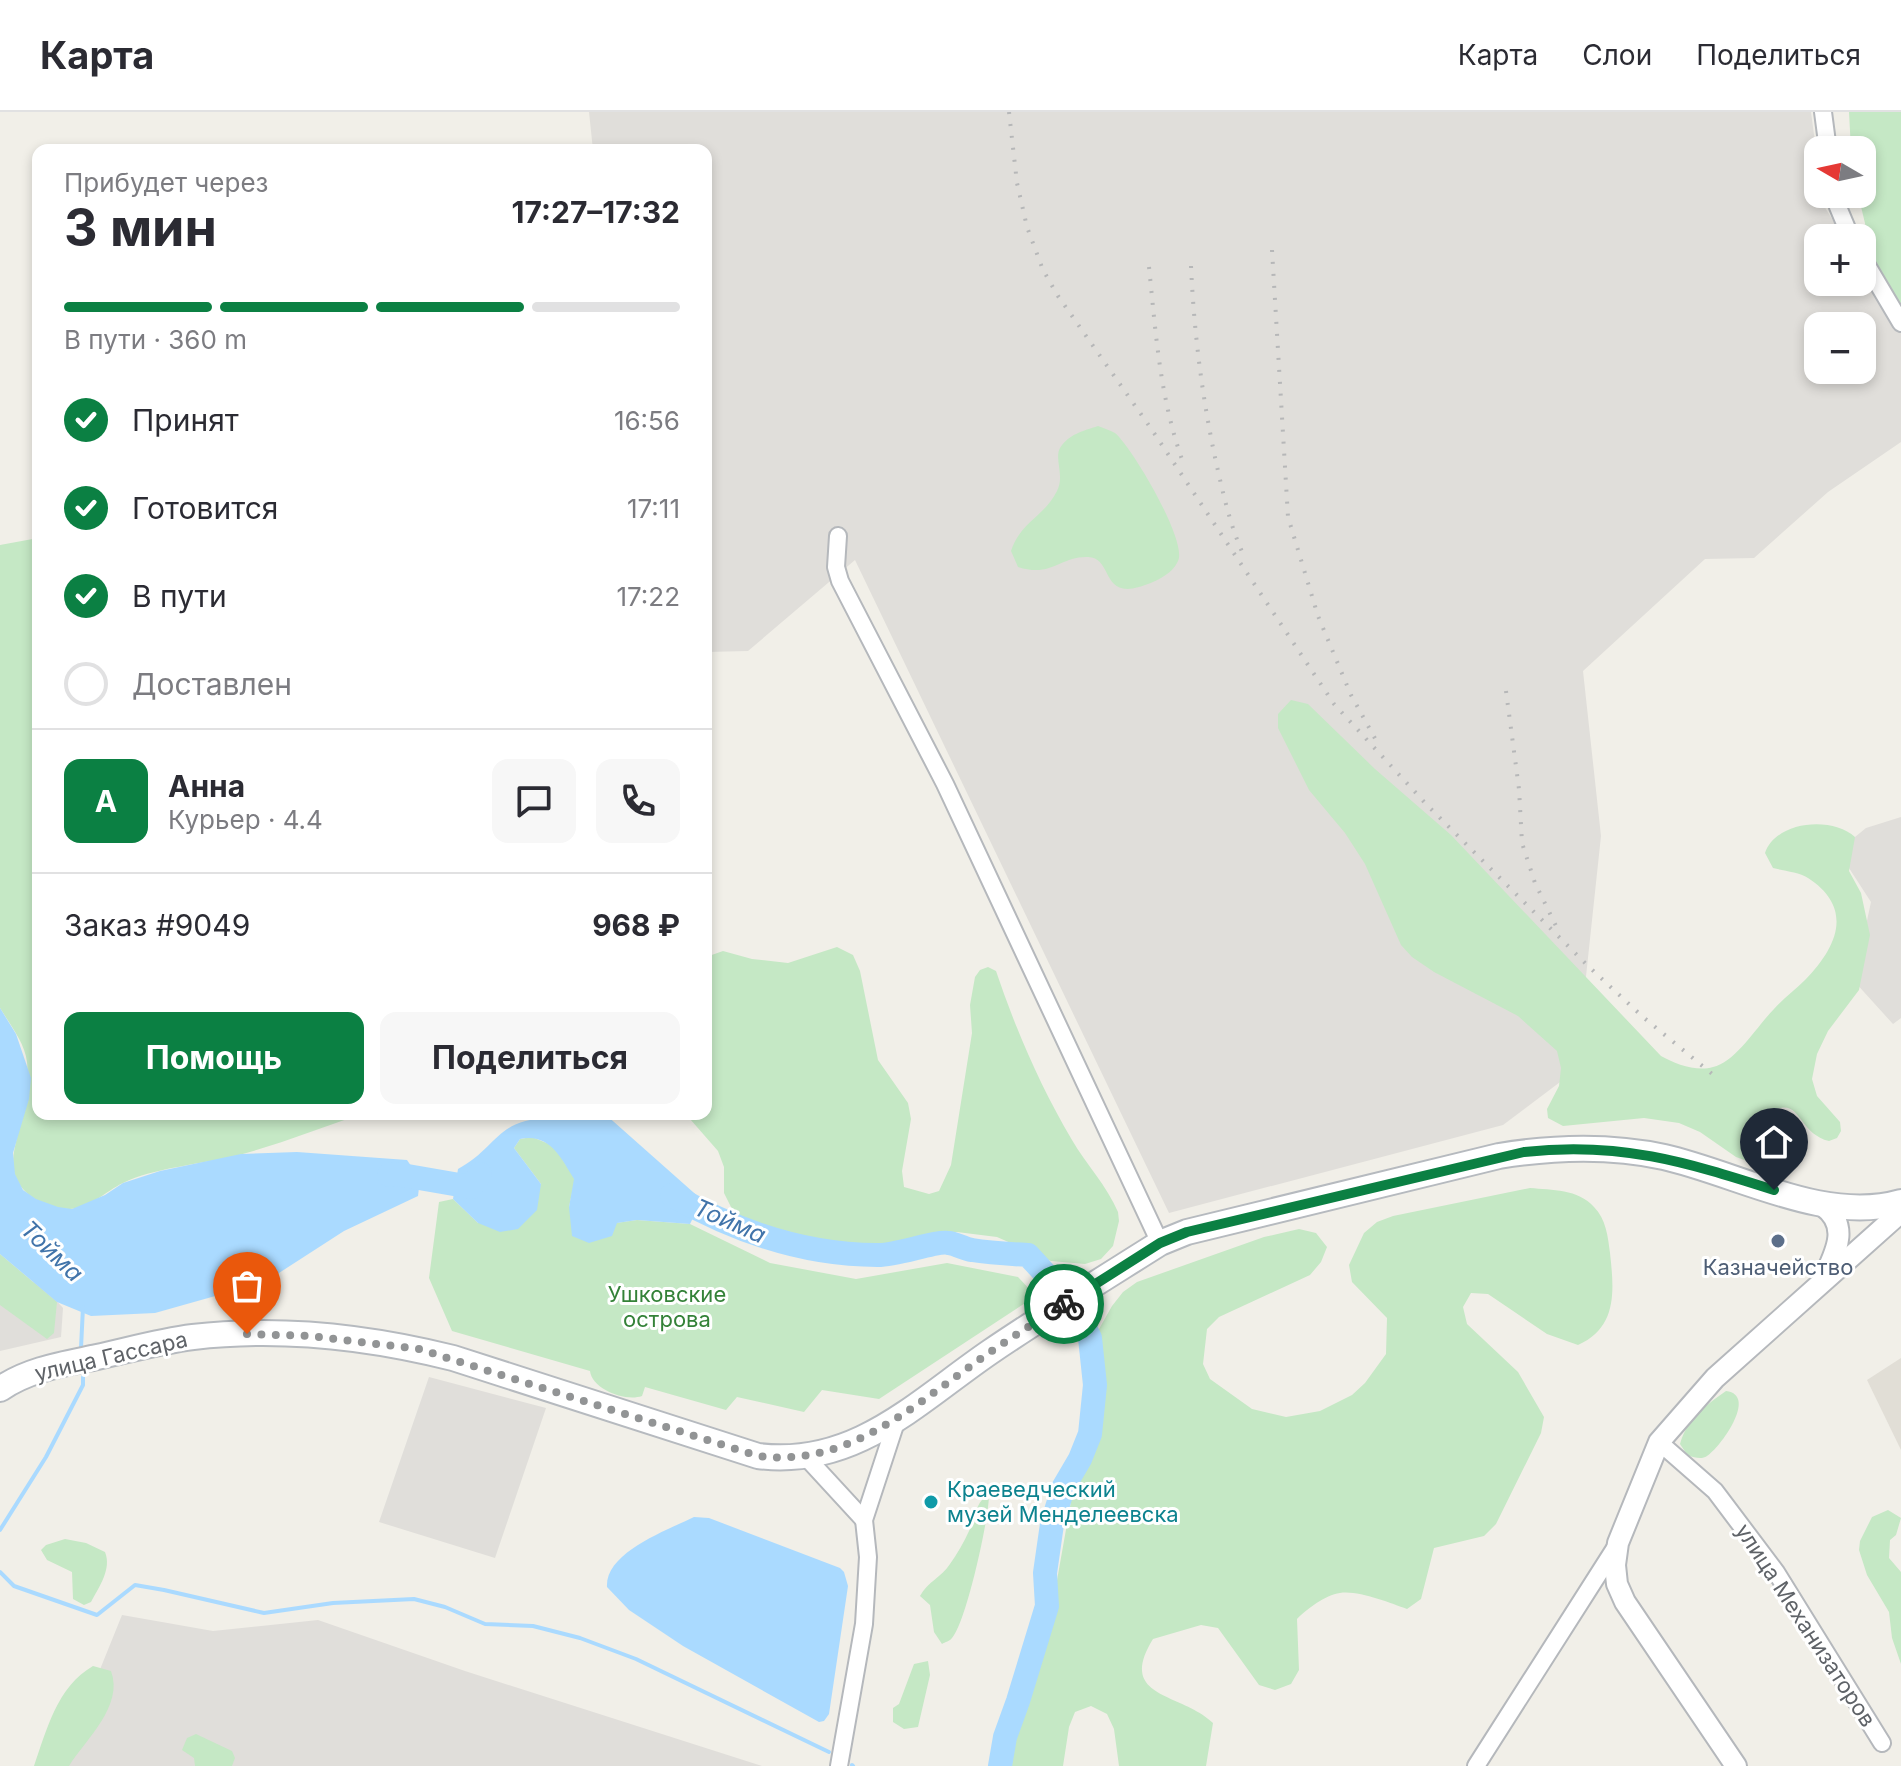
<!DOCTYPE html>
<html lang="ru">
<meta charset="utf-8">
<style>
body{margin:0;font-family:Inter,sans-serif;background:#f7f7f7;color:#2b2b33;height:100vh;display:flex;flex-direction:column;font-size:30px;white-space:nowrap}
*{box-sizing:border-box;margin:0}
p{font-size:26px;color:#7c7c81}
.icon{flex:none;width:44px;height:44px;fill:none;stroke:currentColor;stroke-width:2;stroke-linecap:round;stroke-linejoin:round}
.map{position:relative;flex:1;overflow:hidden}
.panel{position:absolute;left:32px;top:32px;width:680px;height:976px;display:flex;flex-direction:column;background:#fff;border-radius:16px;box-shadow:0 4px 12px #0003}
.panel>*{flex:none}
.needle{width:52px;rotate:279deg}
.buttons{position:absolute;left:1804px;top:24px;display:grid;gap:16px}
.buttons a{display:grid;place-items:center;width:72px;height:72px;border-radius:16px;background:#fff;box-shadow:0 4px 12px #0003;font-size:40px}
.pin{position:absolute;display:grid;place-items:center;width:68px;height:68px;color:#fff;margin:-82px -34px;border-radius:50% 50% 50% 0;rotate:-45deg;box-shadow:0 0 8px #0007}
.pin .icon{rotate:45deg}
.courier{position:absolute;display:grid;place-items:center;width:80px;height:80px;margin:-40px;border:6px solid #0b8043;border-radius:50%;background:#fff;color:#222;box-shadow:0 2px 10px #0007}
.overview em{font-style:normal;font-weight:700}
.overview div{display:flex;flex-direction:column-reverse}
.overview{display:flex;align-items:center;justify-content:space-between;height:136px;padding:0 32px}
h1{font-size:52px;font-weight:700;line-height:60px}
.bar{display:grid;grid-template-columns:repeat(4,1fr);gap:12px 8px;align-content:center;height:96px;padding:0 32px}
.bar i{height:10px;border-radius:6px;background:#e1e1e2}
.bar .selected{background:#0b8043}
.bar p{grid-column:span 4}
.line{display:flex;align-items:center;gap:20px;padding:0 32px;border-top:2px solid #e1e1e2}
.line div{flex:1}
.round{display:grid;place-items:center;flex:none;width:84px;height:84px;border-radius:16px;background:#f7f7f7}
ol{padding:0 32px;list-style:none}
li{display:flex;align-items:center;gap:24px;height:88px}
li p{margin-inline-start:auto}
li .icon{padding:8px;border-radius:50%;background:#0b8043;color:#fff;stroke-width:4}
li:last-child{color:#7c7c81}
li i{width:44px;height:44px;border:4px solid #e1e1e2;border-radius:50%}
.button{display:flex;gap:16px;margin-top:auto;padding:16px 32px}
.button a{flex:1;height:92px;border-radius:16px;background:#0b8043;color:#fff;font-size:32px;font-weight:700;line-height:92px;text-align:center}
.button a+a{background:#f7f7f7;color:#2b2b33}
header{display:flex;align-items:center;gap:48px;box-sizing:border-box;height:112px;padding:0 40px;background:#fff;border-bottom:2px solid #e1e1e2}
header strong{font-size:38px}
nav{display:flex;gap:44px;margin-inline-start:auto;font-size:28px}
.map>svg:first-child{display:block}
.industrial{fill:#e0deda;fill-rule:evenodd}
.education{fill:#e1ded6}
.green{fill:#c5e8c5}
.water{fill:#aadaff}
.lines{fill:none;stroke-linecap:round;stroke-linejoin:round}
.stream{stroke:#aadaff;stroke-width:4}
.river{stroke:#aadaff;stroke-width:24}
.minor-casing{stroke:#b5b8bc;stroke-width:20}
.tertiary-casing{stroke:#b5b8bc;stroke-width:24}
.secondary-casing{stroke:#b6babf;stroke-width:28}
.minor{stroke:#fff;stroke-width:16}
.tertiary{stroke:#fff;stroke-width:20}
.secondary{stroke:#fff;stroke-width:24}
.rail{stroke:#b6b7b8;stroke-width:4;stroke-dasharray:2 10;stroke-linecap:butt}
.done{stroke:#929495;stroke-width:8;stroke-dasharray:0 14.4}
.route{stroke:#0b8043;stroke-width:10}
.service-dot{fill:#5c6f8a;stroke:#fff;stroke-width:3}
.culture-dot{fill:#0f9aa8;stroke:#fff;stroke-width:3}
.labels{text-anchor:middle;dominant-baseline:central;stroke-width:6;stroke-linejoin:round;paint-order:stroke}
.service-label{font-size:22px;fill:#4e5e75;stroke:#fff}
.park-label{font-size:22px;fill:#348238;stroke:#fff}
.street-label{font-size:22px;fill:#5f6368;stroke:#fff}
.culture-label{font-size:22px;fill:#0d838f;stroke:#fff;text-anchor:start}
.water-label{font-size:24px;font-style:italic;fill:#4174aa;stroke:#fff}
</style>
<header>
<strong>Карта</strong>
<nav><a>Карта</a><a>Слои</a><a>Поделиться</a></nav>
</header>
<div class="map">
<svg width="1901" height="1654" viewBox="0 0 1901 1654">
<rect width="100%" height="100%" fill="#f1efe8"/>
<g class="industrial">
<path d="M 589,0 L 1811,0 L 1818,53 L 1818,82 L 1822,82 L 1824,94 L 1844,126 L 1818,126 L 1818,170 L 1862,170 L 1862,156 L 1901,219 L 1901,330 L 1828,380 L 1754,446 L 1705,447 L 1583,559 L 1601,724 L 1576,958 L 1503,1013 L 1169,1101 L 855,448 L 748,539 L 706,540 L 706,38 L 593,38 ZM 1818,214 L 1862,214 L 1862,258 L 1818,258 Z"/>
<polygon points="1901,705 1901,906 1893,912 1854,869 1871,790 1838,739 1866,716"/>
<polygon points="0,1164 41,1172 63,1196 61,1225 0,1239"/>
<polygon points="429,1265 546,1296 495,1446 379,1410"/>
<polygon points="122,1503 213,1519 318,1508 465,1559 762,1654 61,1654"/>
</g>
<polygon class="education" points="1901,1246 1901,1338 1867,1268"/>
<g class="green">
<polygon points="1849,0 1901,0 1901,192 1875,153 1858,82 1862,82 1862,38 1851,38"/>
<path d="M 1098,314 C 1103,316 1110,318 1115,321 C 1132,335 1188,430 1178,449 C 1172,463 1153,471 1139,475 C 1101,486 1113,446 1088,445 C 1060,444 1052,466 1018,455 L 1011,439 C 1021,409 1044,405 1057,379 C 1065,364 1054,347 1060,336 C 1069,322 1083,319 1098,314 Z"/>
<path d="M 38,426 L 38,1002 L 362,1002 C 320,1016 278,1033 235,1044 C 202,1052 153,1056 123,1071 C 106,1079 89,1097 69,1097 C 48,1097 22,1084 15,1064 C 10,1047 16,1033 19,1016 C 22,1001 29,964 27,950 C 25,931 9,911 0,896 L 0,433 Z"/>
<path d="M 1291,588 L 1308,592 L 1375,657 L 1451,723 L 1661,944 C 1675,952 1697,960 1713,955 C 1736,950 1757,914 1774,897 C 1784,886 1795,878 1805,868 C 1838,834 1854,796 1808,766 C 1799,760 1784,759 1773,756 L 1765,741 C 1776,709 1832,704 1855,725 L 1849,759 L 1861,781 L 1870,823 L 1859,878 L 1828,919 L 1817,942 L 1812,967 L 1817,984 L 1840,1010 L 1841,1019 L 1837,1026 L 1829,1029 C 1792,1020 1803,970 1755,1012 C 1754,1027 1768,1036 1768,1050 L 1761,1054 L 1736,1045 L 1700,1020 L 1679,1011 L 1644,1006 L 1563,1014 L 1548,1006 L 1547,997 L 1559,974 L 1561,956 L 1557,939 L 1518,904 L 1434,860 L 1412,845 L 1401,833 L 1365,752 L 1345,721 L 1309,678 L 1278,616 L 1278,602 Z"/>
<path d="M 837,835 L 853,843 L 860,859 L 878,948 L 908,991 L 911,1007 L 902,1059 L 904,1075 L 929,1082 L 939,1079 L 951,1053 L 972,921 L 970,893 L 975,865 L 980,858 L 988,855 L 996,859 C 1016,918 1040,974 1072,1028 C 1086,1052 1107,1074 1118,1100 L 1119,1109 L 1113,1134 L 1101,1147 L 1085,1152 L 1051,1149 L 997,1125 L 957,1120 L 875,1134 L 775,1124 L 751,1114 L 732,1097 L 724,1081 L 724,1055 L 718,1039 L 690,1007 L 690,1002 L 706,1002 L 706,845 L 723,839 L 752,847 L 788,851 Z"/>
<path d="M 532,1025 L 554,1034 L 575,1067 L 569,1095 L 616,1111 L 637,1108 L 690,1112 L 770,1151 L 856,1167 L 947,1151 L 1018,1165 L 1036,1184 L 879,1287 L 822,1278 L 804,1300 L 737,1285 L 726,1298 L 645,1275 L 642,1284 C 625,1290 592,1277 590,1259 L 452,1219 L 429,1166 L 439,1090 L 453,1087 L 478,1111 L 541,1072 L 514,1036 L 520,1027 Z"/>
<path d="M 1530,1076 C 1552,1078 1578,1077 1594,1095 C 1606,1107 1608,1125 1610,1141 C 1614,1178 1618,1215 1578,1233 L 1547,1222 L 1488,1182 L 1471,1181 L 1463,1195 L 1467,1212 L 1518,1260 L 1544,1305 L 1541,1321 L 1496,1412 L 1484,1424 L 1434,1436 L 1421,1487 L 1407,1497 C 1390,1491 1358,1478 1340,1481 C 1325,1483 1307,1497 1297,1507 L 1299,1558 L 1291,1572 L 1275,1578 L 1259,1573 L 1218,1516 L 1201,1513 L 1153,1527 C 1116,1587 1181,1580 1213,1611 L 1206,1654 L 1119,1654 L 1114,1617 L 1107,1602 L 1091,1594 L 1075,1600 L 1069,1615 L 1063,1654 L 1000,1654 L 1018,1589 L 1045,1536 L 1073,1378 L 1096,1331 L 1102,1295 L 1095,1224 L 1112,1194 L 1123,1180 L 1137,1170 L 1264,1125 L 1299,1117 L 1316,1121 L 1327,1135 L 1321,1150 L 1310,1163 L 1219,1205 L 1207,1217 L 1203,1252 L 1210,1267 L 1252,1297 L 1286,1305 L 1320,1299 L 1352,1283 L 1365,1271 L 1386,1242 L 1387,1206 L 1352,1170 L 1349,1153 L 1364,1121 L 1377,1110 L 1393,1104 Z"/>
<polygon points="0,1142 57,1190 54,1221 47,1227 0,1193"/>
<path d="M 1726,1279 C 1759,1283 1719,1337 1707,1344 C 1701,1348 1695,1345 1688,1344 L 1680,1332 C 1687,1307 1705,1294 1726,1279 Z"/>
<path d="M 989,1381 C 990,1403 966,1511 952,1526 C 950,1529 945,1530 942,1532 L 934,1520 L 930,1493 L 920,1484 C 928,1469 941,1466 950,1452 C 957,1442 964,1430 969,1419 C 978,1402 973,1394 989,1381 Z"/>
<polygon points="1888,1398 1901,1406 1896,1423 1890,1428 1889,1446 1901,1460 1901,1552 1892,1526 1889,1500 1867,1463 1859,1438 1860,1429 1872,1405"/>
<path d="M 65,1427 L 86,1431 L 105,1440 C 112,1457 99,1475 91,1490 L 84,1493 L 73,1487 L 72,1460 L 47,1448 L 41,1438 L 46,1433 Z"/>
<polygon points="928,1549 930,1563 918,1615 904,1617 893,1610 893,1596 899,1592 914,1552"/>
<path d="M 93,1554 L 111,1559 C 124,1594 86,1627 69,1654 L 34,1654 C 47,1617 57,1575 93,1554 Z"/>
<polygon points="196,1622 232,1639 235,1646 232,1654 195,1654 194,1646 182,1638 187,1626"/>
</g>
<g class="water">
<polygon points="0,896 16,922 31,966 29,987 13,1041 15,1062 23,1078 36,1087 58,1095 72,1097 105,1083 123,1071 160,1059 241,1042 297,1040 407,1048 420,1067 418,1084 344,1119 265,1170 155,1201 91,1204 57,1190 0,1142"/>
<path d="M 557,1002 L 605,1002 L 702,1088 L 690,1112 L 637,1108 L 617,1111 L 612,1124 L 589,1131 L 572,1124 L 569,1095 L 574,1067 C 561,1046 550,1021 520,1027 L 514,1036 L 541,1072 L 537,1098 L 518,1117 L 500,1120 L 478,1111 L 453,1087 L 458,1057 C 499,1035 496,1005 554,1006 Z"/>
<path d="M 694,1405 L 709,1406 L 840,1456 L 844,1460 L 848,1474 L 829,1602 L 824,1609 L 819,1610 L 683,1534 L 629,1498 L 607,1475 C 605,1440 668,1418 694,1405 Z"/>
</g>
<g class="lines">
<g class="stream">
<polyline points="81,1236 83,1195"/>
<polyline points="0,1418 46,1345 83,1273 83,1265"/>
<polyline points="0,1460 14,1474 97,1503 135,1473 164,1478 264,1501 333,1491 414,1487 445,1495 485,1512 533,1514 580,1526 636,1547 829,1640"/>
<polyline points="852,1653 853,1654"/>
</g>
<g class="river">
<polyline points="389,1063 396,1062 471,1075 480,1062"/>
<path d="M 672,1083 C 735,1119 804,1143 877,1143 C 896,1144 937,1128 949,1131 C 957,1132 964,1137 972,1138 C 990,1141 1009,1142 1028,1143 L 1052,1169 L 1079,1204 L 1090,1226 L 1095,1273 L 1090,1322 L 1080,1347 L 1063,1376 L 1052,1412 L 1045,1461 L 1047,1494 L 1018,1589 L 1005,1625 L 1000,1654"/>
</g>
<g class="minor-casing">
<g id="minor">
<polyline points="1823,0 1828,38"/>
<polyline points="1835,82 1838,95 1851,126"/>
<polyline points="1862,145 1901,211"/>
<polyline points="838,424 836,455 840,469 945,672 1160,1131"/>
<polyline points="1659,1330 1715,1379 1776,1460 1882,1631"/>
<polyline points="806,1345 864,1408"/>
<polyline points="839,1654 864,1512 868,1445 864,1408 897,1307"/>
<polyline points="1476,1654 1617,1433"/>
</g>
</g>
<g class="tertiary-casing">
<g id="tertiary">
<path d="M 1823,1094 C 1848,1112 1838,1136 1826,1161"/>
<polyline points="1736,1654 1625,1490 1617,1472 1615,1453 1618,1431 1659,1330 1715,1266 1901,1100"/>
</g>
</g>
<g class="secondary-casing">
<path id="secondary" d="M 0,1277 C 29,1257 64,1252 97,1245 C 129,1238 161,1229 193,1225 C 278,1215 369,1225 453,1246 L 758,1344 C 855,1356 917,1290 990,1240 C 1046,1202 1103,1167 1160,1131 L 1187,1120 L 1499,1044 C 1554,1035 1609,1033 1664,1045 C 1739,1062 1824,1112 1901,1090"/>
</g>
<use href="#minor" class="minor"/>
<use href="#tertiary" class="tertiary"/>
<use href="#secondary" class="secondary"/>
<g class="rail">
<polyline points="1009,0 1017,71 1027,115 1043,158 1058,184 1150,315 1334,592 1427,693 1588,854 1643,905 1717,966"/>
<polyline points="1272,138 1288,405 1318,504 1351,583 1377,630"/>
<path d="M 1191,154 C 1194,220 1202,285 1216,350 C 1223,381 1230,414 1244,444"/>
<path d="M 1149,155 C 1156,223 1160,288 1184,353"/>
<polyline points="1506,579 1519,677 1522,731 1535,771 1556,814"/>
</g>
</g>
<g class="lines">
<path class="done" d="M 247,1222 L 310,1224 L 419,1237 L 758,1344 C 844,1355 906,1300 972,1253 C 1001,1232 1033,1212 1064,1192"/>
<path class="route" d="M 1064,1192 L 1160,1131 L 1187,1120 L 1524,1040 C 1619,1029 1686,1050 1774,1078"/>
</g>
<circle class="service-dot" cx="1778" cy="1129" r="8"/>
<circle class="culture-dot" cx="931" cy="1390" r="8"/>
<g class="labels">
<g class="service-label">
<text x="1778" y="1155">Казначейство</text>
</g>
<g class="park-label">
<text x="667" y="1182">Ушковские<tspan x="667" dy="25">острова</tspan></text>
</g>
<g class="street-label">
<text transform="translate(111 1244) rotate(-13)">улица Гассара</text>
<text transform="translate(1806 1513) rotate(57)">улица Механизаторов</text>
</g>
<g class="culture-label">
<text x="947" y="1377">Краеведческий<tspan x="947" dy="25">музей Менделеевска</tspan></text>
</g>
<g class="water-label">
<text transform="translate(730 1109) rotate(24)">Тойма</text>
<text transform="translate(52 1139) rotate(44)">Тойма</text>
</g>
</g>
</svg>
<div class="buttons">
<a><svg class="needle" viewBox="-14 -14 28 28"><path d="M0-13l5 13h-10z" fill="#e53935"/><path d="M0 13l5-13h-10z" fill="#7c7c81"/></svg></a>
<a>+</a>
<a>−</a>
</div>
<div class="pin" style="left:247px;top:1222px;background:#ea580c"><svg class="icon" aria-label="bag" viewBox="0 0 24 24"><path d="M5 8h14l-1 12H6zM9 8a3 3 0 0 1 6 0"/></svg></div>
<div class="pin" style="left:1774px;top:1078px;background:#1f2937"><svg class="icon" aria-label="home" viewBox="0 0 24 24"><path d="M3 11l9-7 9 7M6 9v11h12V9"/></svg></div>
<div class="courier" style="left:1064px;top:1192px"><svg class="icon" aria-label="bike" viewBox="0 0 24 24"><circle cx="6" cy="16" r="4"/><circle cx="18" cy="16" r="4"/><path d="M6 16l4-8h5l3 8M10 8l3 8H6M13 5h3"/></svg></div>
<section class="panel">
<div class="overview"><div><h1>3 мин</h1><p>Прибудет через</p></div><em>17:27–17:32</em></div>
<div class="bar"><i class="selected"></i><i class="selected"></i><i class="selected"></i><i></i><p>В пути · 360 m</p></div>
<ol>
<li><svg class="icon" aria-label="check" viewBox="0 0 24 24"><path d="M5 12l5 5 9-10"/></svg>Принят<p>16:56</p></li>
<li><svg class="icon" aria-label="check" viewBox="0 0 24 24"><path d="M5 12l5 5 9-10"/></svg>Готовится<p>17:11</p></li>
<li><svg class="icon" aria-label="check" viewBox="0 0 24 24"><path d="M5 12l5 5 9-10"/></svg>В пути<p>17:22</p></li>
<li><i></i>Доставлен</li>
</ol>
<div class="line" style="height:144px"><b class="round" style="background:#0b8043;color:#fff">А</b><div><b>Анна</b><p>Курьер · 4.4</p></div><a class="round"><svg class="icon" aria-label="chat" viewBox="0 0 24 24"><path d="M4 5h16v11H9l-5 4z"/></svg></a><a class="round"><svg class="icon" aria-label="phone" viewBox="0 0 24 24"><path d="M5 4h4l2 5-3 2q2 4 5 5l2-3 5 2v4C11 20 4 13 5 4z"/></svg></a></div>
<div class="line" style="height:104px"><div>Заказ #9049</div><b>968 ₽</b></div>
<div class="button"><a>Помощь</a><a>Поделиться</a></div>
</section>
</div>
